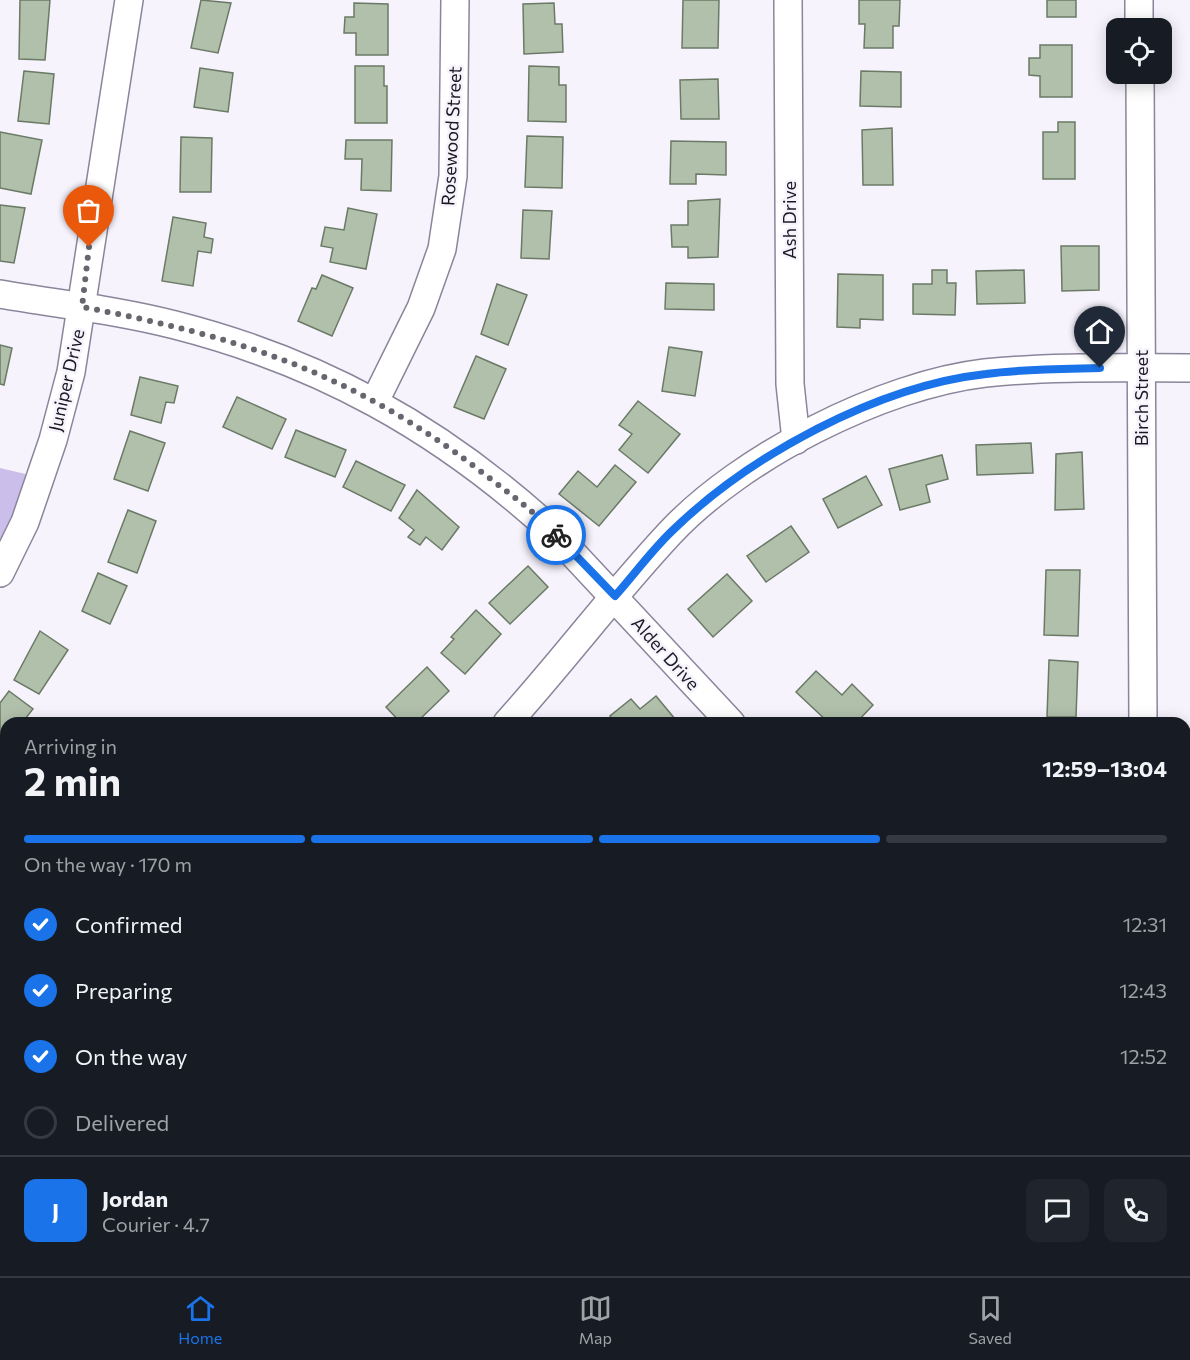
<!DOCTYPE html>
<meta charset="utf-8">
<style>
body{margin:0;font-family:Commissioner,sans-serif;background:#20242c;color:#f1f3f6;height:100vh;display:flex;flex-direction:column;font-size:22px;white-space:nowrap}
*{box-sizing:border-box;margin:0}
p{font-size:20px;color:#9ea1a6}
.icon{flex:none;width:33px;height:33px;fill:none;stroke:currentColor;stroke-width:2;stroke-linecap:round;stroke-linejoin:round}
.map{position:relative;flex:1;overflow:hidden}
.side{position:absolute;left:0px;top:717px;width:1191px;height:560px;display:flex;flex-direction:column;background:#171b24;border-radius:18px 18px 0 0;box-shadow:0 3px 15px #0003}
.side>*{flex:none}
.controls{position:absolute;left:1106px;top:18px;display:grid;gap:12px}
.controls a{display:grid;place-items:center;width:66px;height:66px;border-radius:12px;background:#171b24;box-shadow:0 3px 15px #0003;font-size:30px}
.pin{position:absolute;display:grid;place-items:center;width:51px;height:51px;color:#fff;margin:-62px -26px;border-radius:50% 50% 50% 0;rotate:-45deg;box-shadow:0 0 6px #0007}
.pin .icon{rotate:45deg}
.courier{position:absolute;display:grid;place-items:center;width:60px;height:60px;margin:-30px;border:4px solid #1a73e8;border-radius:50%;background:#fff;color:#222;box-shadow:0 2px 8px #0007}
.overview em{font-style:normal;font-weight:700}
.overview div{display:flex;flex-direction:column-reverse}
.overview{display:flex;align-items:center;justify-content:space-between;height:102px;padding:0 24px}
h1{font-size:39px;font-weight:700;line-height:45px}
.bar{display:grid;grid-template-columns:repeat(4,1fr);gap:9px 6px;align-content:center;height:72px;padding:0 24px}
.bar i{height:8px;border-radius:4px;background:#363941}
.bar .active{background:#1a73e8}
.bar p{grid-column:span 4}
.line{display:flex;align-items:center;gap:15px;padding:0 24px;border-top:2px solid #363941}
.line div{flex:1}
.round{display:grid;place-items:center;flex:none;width:63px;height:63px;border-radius:12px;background:#20242c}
ol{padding:0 24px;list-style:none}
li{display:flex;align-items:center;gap:18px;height:66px}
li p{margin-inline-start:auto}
li .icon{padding:6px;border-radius:50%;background:#1a73e8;color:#fff;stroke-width:4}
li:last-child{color:#9ea1a6}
li i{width:33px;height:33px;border:3px solid #363941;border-radius:50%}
.tabs{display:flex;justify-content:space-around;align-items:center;height:84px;border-top:2px solid #363941;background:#171b24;font-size:16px;color:#9ea1a6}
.tabs a{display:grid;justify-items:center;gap:3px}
.tabs .active{color:#1a73e8}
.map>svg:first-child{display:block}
.green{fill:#cbbeeb}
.building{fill:#b0c0ab;stroke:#6b7a66;stroke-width:1.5}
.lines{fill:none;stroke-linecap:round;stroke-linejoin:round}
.minor-casing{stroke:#8b859b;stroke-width:30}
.minor{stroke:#fff;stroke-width:27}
.done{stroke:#67656e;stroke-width:6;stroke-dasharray:0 10.8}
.route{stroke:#1a73e8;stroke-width:8}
.labels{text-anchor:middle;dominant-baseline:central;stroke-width:5;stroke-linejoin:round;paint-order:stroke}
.street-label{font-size:18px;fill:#1a1821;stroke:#f6f3fd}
</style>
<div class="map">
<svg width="1190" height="1276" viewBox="0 0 1190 1276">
<rect width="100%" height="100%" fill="#f6f3fd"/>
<polygon class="green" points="0,468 34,476 0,551"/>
<g class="building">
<polygon points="20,0 50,0 45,60 19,59"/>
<polygon points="201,0 231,3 218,53 191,48"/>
<polygon points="683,0 719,0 718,48 682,48"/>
<polygon points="859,0 900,0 899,26 893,26 893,48 864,48 865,24 859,24"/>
<rect x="1047" y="0" width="29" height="17"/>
<polygon points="354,3 388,4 388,55 356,55 356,33 344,33 345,17 354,17"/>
<polygon points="554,3 555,24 562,24 563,52 524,54 523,4"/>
<polygon points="1040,45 1072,45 1072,97 1040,97 1040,76 1029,75 1029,58 1040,58"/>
<polygon points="355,66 384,66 384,86 387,86 387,123 355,123"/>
<polygon points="529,66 559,67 559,85 566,85 566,122 528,121"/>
<polygon points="200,68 233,73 228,112 194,107"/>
<polygon points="24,71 54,74 49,124 18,121"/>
<polygon points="861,71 901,72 901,107 860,106"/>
<polygon points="718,79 719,119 681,119 680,80"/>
<polygon points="1058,122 1075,122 1075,179 1043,179 1043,132 1058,132"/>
<polygon points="892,128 893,185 863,185 862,130"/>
<polygon points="0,132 42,140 31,194 0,188"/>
<polygon points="527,136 563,137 562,188 525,187"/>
<polygon points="181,137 212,138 211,192 180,192"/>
<polygon points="346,140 392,140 391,191 361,190 362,159 345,159"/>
<polygon points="671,141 726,142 726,175 696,174 696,184 670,184"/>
<polygon points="720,199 718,257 688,258 688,247 672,247 671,225 688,225 688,201"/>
<polygon points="0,205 25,208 14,263 0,261"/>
<polygon points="348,208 377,214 366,269 330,262 333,248 321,246 325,227 344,230"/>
<polygon points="523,210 552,211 549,259 521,258"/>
<polygon points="173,217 206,223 204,237 213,239 211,253 198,251 193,286 162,281"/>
<polygon points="1061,246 1099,246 1099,290 1062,291"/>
<polygon points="932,270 947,270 947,283 956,283 955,315 913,314 913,284 932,284"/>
<polygon points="1024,270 1025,303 977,304 976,271"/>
<polygon points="838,274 883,275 883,320 860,319 860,328 837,327"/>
<polygon points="322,275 353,288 332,336 298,321 312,288 316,289"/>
<polygon points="666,283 714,284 714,310 665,309"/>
<polygon points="497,284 527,295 508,345 481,334"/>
<polygon points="0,345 12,348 4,385 0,384"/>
<polygon points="669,347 702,352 695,396 662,391"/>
<polygon points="476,356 506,369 484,419 454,407"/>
<polygon points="140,377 178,386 174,403 166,402 161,423 131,415"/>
<polygon points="237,397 286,419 272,449 223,427"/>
<polygon points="638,401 680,434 648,473 619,450 632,434 619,425"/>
<polygon points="296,430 346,450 335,477 285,457"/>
<polygon points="130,431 165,443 148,491 114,479"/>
<polygon points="1031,443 1033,473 977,475 976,445"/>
<polygon points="1082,452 1084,509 1055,510 1056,454"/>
<polygon points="942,455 948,479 926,485 930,502 900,510 889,469"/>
<polygon points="356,461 405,485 391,511 343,487"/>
<polygon points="615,465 636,482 599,526 559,494 578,471 597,487"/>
<polygon points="866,476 882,505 838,528 823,499"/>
<polygon points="417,490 459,527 442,550 426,537 420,545 408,537 414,530 399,518"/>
<polygon points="128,510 156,521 137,573 108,562"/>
<polygon points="791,526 809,552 766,582 747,556"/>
<polygon points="528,566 548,587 510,624 489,603"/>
<polygon points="1046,570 1080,570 1078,636 1044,635"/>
<polygon points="98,573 127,586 110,624 82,611"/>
<polygon points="727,574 752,601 713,637 688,609"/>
<polygon points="476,610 501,634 465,674 441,653 454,639 451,637"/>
<polygon points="40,631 68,650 39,694 14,680"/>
<polygon points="1049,660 1078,662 1076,717 1047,717"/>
<polygon points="427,667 449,691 416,723 401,723 386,707"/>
<polygon points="816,671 842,695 852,684 873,705 856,723 829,723 796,692"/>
<polygon points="9,691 33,709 22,723 6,723 6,744 3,747 0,745 0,703"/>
<polygon points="656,696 675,719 670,723 615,723 610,716 631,699 640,709"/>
<polygon points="0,873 6,878 6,912 0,908"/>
<polygon points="6,1012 6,1043 0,1047 0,1016"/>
<polygon points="219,1270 256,1270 257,1271 247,1276 222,1276"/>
<polygon points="609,1270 643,1270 646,1276 612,1276"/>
<polygon points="795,1270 822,1270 824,1276 798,1276"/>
<polygon points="1024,1270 1056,1270 1057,1276 1026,1276"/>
</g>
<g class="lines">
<g class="minor-casing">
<g id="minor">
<polyline points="788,0 790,384 796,440"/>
<polyline points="1139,0 1139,28"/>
<polyline points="1140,74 1143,723"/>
<path d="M 0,294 C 58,304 117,310 175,325 C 320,362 439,428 550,529 L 731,723"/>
<polyline points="375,401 421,308 442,249 453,176 455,0"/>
<polyline points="0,573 25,522 53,440 71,372 129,0"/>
<path d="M 507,723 C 563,661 613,594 670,533 C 741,457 882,385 985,373 C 1053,366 1122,368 1190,368"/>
<polyline points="0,800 6,806"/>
<polyline points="1185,1093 1190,1093"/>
<polyline points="0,1125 6,1122"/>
<polyline points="334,1270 336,1276"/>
<polyline points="717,1270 720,1276"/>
<polyline points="1128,1270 1129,1276"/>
</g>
</g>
<use href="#minor" class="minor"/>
</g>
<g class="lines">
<path class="done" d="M 89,247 L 82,307 C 237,336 352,373 479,470 C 506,491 533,510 556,535"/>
<path class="route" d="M 556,535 L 615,596 C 634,575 651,551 672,531 C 749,456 877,386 986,374 C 1023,369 1062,369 1100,368"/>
</g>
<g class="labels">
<g class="street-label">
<text transform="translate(451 136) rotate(-87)">Rosewood Street</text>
<text transform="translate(789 220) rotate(-90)">Ash Drive</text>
<text transform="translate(66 380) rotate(-77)">Juniper Drive</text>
<text transform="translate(1141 398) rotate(-90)">Birch Street</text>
<text transform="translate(666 653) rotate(48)">Alder Drive</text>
</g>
</g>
</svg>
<div class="controls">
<a><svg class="icon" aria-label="locate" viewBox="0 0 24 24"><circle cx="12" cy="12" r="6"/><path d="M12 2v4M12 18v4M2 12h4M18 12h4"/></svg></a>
</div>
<div class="pin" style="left:89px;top:247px;background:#ea580c"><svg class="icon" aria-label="bag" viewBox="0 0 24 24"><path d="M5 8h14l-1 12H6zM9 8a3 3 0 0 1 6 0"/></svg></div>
<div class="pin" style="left:1100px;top:368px;background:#1f2937"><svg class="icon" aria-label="home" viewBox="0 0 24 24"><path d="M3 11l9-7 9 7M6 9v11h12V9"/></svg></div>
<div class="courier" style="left:556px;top:535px"><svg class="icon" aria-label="bike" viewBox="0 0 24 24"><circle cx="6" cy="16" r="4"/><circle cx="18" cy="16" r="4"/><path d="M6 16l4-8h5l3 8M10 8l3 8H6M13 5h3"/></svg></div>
<section class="side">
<div class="overview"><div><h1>2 min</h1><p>Arriving in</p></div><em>12:59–13:04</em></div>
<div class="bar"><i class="active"></i><i class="active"></i><i class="active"></i><i></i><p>On the way · 170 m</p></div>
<ol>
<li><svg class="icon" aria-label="check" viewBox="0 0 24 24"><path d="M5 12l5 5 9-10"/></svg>Confirmed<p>12:31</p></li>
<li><svg class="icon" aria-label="check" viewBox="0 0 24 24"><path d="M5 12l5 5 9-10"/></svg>Preparing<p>12:43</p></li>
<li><svg class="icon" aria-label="check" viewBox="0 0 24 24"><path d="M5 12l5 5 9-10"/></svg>On the way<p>12:52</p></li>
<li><i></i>Delivered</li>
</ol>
<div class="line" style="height:108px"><b class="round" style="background:#1a73e8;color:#fff">J</b><div><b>Jordan</b><p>Courier · 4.7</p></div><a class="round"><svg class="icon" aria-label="chat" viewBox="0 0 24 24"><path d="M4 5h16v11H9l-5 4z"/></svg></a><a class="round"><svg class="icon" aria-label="phone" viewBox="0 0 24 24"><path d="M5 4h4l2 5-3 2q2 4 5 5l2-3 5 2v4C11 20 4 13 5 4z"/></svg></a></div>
</section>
</div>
<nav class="tabs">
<a class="active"><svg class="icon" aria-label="home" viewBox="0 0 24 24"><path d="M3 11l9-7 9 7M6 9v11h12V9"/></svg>Home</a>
<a><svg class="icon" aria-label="map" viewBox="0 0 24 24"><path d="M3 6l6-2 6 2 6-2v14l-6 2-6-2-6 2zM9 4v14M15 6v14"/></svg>Map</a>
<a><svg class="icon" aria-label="saved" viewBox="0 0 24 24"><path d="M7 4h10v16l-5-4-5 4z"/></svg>Saved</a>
</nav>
